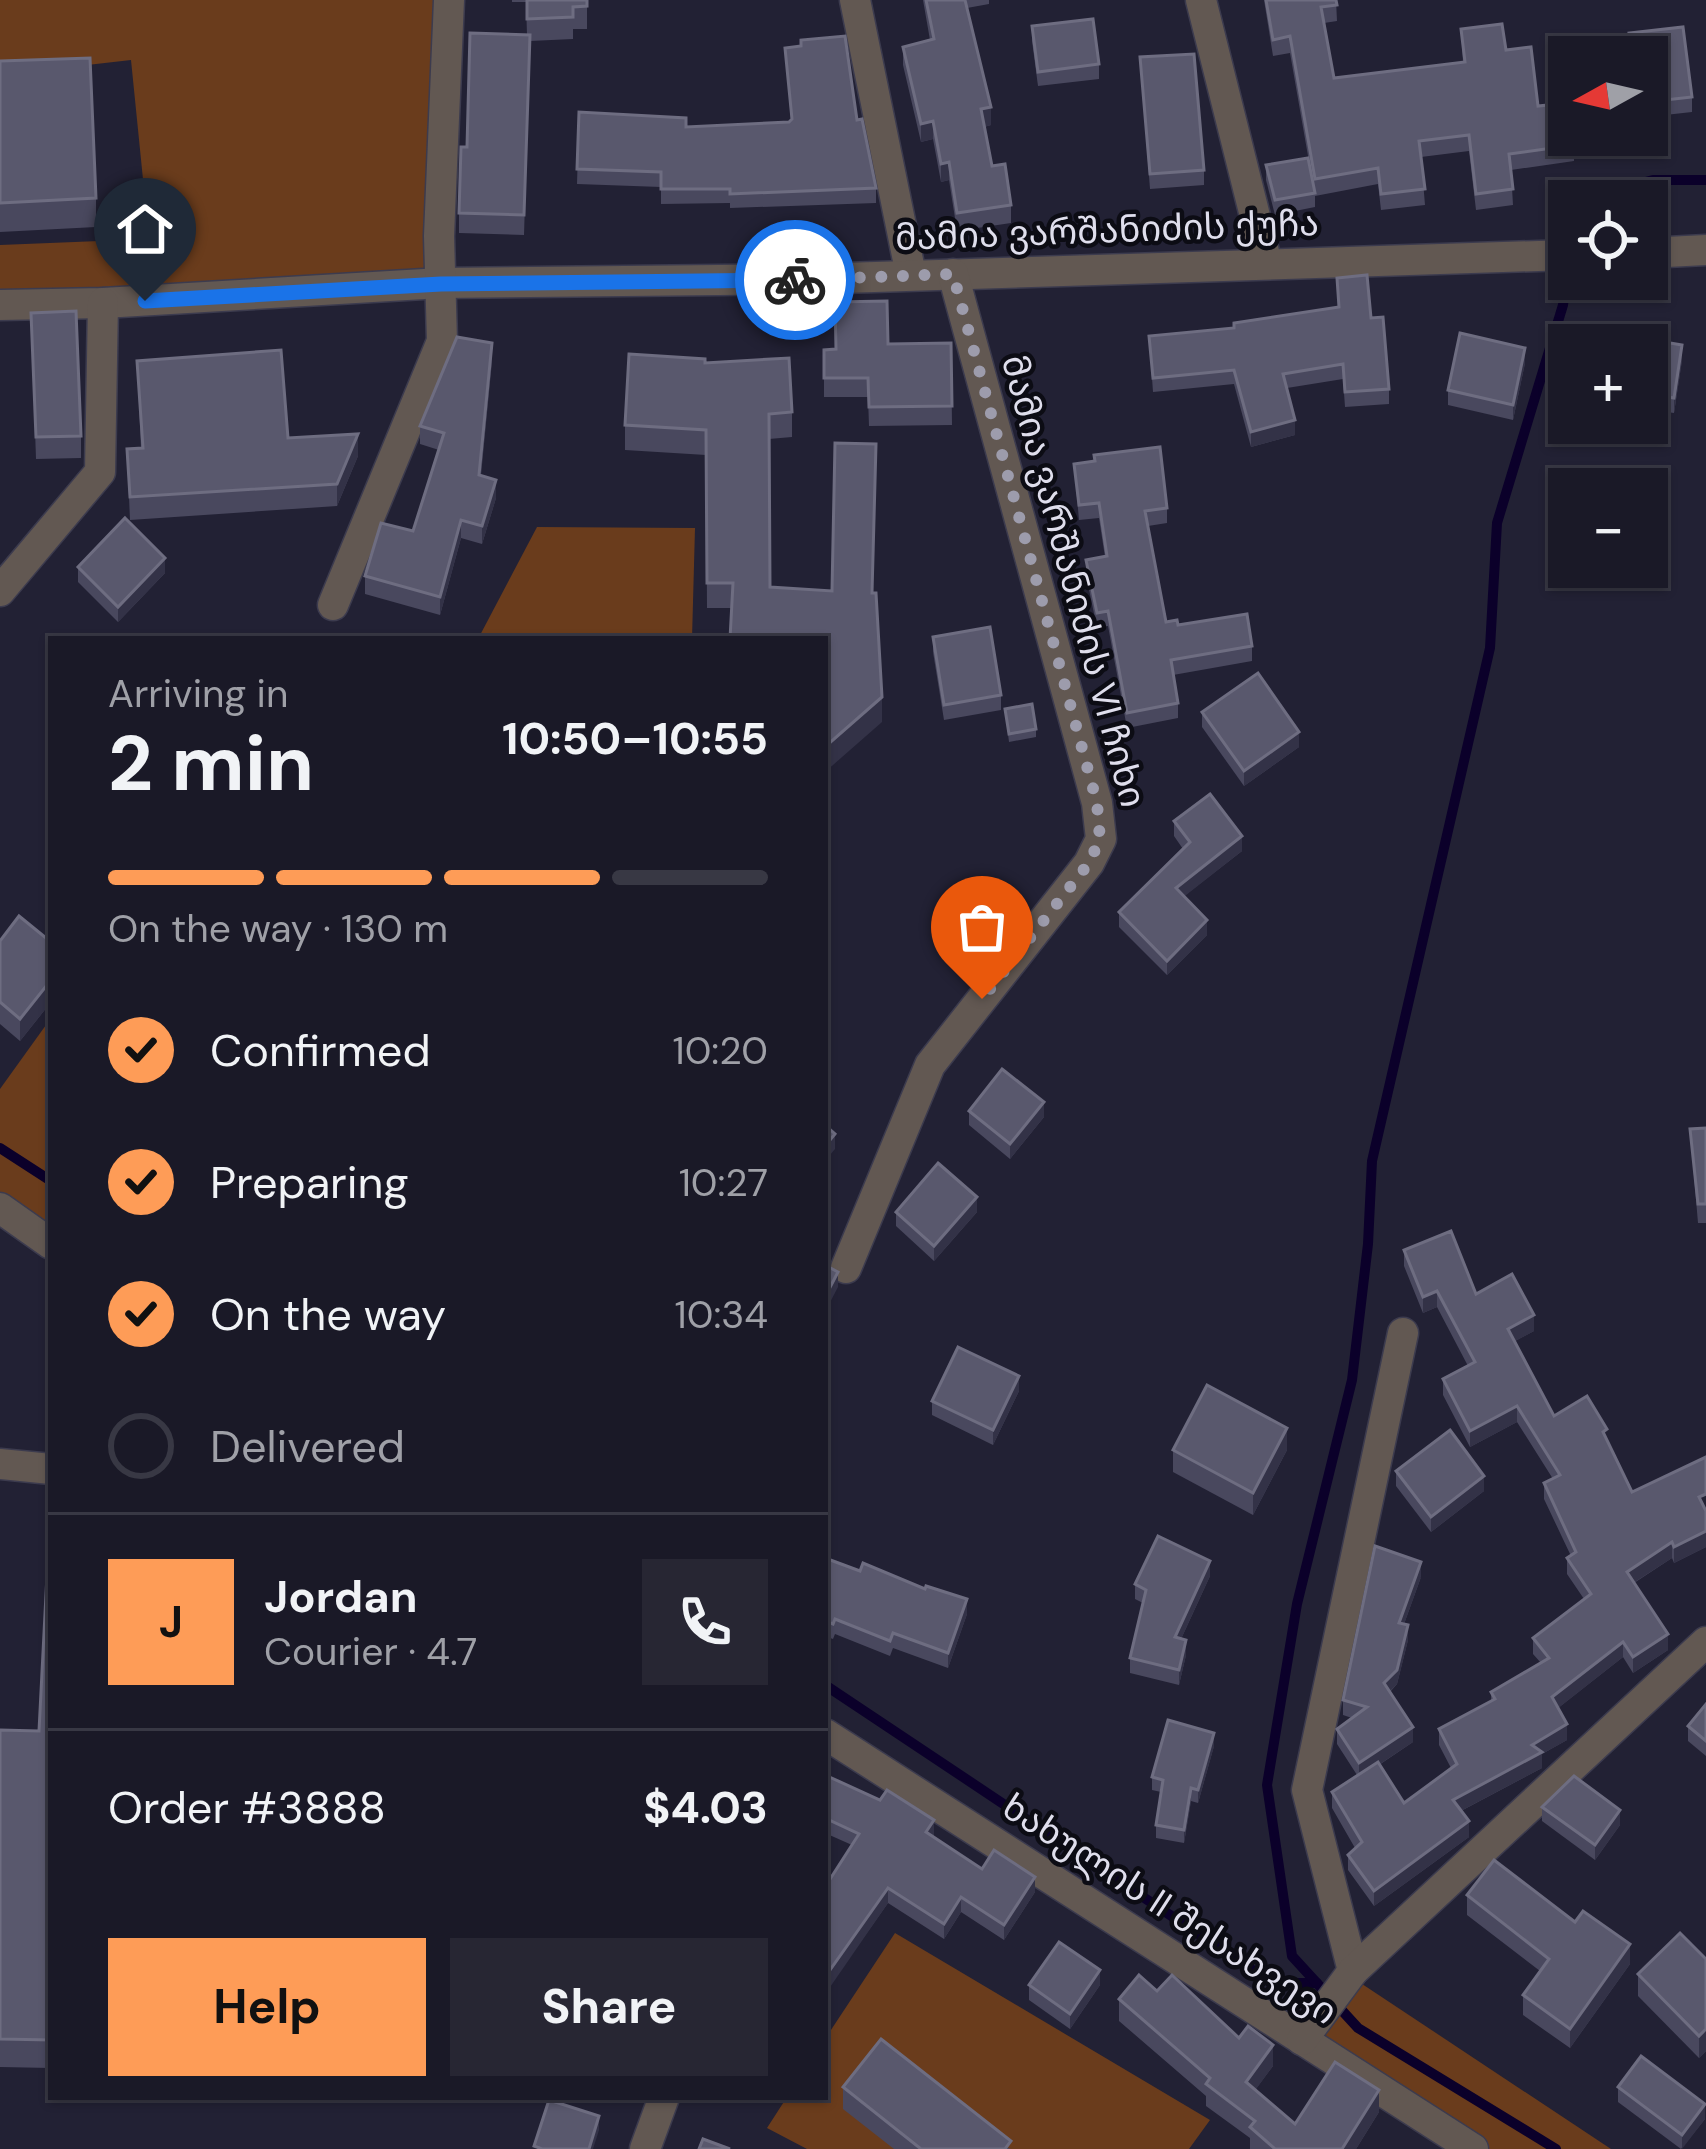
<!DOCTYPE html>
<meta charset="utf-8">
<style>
body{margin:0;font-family:"DM Sans","Noto Sans Georgian",sans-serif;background:#272633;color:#f1f3f6;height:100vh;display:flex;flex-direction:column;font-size:45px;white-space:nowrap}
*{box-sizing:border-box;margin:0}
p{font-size:39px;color:#9fa0a7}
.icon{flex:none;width:66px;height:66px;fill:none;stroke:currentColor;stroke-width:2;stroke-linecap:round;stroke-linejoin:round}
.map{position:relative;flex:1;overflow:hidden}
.panel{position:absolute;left:48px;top:636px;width:780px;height:1464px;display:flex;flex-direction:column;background:#1a1927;border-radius:0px;box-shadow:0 3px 9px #0004,0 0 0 3px #383844}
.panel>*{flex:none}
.needle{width:78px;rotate:262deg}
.controls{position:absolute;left:1548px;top:36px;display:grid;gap:24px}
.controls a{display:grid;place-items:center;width:120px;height:120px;border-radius:0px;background:#1a1927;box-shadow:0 3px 9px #0004,0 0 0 3px #383844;font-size:60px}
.pin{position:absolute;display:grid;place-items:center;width:102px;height:102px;color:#fff;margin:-123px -51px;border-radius:50% 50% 50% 0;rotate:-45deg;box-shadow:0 0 12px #0007}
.pin .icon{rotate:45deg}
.courier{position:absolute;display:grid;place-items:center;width:120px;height:120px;margin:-60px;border:9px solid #1a73e8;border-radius:50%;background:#fff;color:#222;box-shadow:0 3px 15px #0007}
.headline em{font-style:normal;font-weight:700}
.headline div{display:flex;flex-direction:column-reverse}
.headline{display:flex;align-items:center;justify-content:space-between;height:204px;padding:0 60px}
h1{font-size:78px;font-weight:700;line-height:90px}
.bar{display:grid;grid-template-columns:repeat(4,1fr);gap:18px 12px;align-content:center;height:144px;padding:0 60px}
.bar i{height:15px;border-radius:9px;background:#383844}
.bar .active{background:#fe9c57}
.bar p{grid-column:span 4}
.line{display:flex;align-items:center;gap:30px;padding:0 60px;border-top:3px solid #383844}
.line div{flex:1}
.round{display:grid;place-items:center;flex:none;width:126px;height:126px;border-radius:0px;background:#272633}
ol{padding:0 60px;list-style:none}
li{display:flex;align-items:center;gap:36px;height:132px}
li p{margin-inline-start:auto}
li .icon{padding:12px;border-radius:50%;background:#fe9c57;color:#111;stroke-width:4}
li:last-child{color:#9fa0a7}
li i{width:66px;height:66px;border:6px solid #383844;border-radius:50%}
.primary-button{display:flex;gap:24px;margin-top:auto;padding:24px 60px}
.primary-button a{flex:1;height:138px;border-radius:0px;background:#fe9c57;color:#111;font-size:48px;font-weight:700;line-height:138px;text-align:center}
.primary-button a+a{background:#272633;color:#f1f3f6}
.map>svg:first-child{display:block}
.green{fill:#6a3c1c}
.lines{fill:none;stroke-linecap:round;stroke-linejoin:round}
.stream{stroke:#0b002a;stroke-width:10}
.minor-casing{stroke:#3c3b4e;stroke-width:33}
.minor{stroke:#625852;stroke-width:30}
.wall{fill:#49485e}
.shaded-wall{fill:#333247}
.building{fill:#59586d;stroke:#6e6d81;stroke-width:3}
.done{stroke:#9d9cac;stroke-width:12;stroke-dasharray:0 21.6}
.route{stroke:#1a73e8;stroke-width:15}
.labels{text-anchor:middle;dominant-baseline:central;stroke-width:9;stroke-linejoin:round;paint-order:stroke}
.street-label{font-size:36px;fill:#dfdeec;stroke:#0c0c14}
</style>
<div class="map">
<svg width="1706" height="2149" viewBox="0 0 1706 2149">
<rect width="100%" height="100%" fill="#222134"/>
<g class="green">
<polygon points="0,0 449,0 441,283 0,305 0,245 149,239 131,60 0,75"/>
<polygon points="537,527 695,528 692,639 478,639"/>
<polygon points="51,1018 51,1238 0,1205 0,1089"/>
<polygon points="895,1933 1210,2120 1189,2149 807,2149 767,2128 787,2097 825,2097 825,2039"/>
<polygon points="1350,1976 1611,2149 1473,2149 1302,2040"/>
</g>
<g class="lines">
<g class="stream">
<polyline points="1593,201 1597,195 1653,180 1706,180"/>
<polyline points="0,1148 51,1181"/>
<polyline points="825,1685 1272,1983 1317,1983"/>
<polyline points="1556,2149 1358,2028 1292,1956 1267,1785 1297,1604 1352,1380 1368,1244 1372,1161 1490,648 1497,523 1563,305 1569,258"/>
</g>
<g class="minor-casing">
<g id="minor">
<polyline points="855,0 911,275"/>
<polyline points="1201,0 1267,264"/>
<polyline points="1647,253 1706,250"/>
<polyline points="0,305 103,303 441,283 811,279 1569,255"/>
<polyline points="0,591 100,472 103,303"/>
<polyline points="333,605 442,341 439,236 449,0"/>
<polyline points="0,1208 51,1244"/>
<polyline points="846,1268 930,1065 1089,863 1101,839 1097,803 953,274"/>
<polyline points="0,1464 51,1469"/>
<polyline points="825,1734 1473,2149"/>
<polyline points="1353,1971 1307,1790 1403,1333"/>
<polyline points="1302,2040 1353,1971 1706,1642"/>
<polyline points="645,2149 664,2097"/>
</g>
</g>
<use href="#minor" class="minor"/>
</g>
<g class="wall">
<polygon points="512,0 587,0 587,29 573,29 573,39 530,41 524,235 459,233 459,213 467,147 527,35 526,2 512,2"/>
<polygon points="923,0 989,0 989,4 967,8 991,125 984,127 992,166 1011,205 1011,223 957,231 949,180 941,182 933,139 921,142 903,65 903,47 930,40"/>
<polygon points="1264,0 1336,0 1337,21 1324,23 1334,78 1463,62 1461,29 1506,50 1538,106 1574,145 1574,161 1511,170 1513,205 1476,210 1469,151 1421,157 1425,205 1381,210 1378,184 1315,196 1290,53 1273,56"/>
<polygon points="1032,26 1099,64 1099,79 1038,86 1032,41"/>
<polygon points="1629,33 1692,97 1692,112 1647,117 1647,57 1630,57"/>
<polygon points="785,48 857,120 876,188 876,203 730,208 730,203 661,204 661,187 577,184 579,112 686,127 789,122 791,120"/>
<polygon points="1140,57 1204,170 1204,185 1150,189"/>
<polygon points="0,61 96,198 96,227 0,232"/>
<polygon points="1266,165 1315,193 1315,207 1275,215 1266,180"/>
<polygon points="1337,278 1371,318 1389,389 1389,404 1345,407 1343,379 1287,388 1295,435 1251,447 1234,384 1153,392 1149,336 1234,328 1338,307"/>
<polygon points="31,313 81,436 81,458 36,459"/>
<polygon points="951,343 952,425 869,426 868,397 824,397 824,350 888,344"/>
<polygon points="1647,345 1682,360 1674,413 1647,409"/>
<polygon points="137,361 288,438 358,456 337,506 130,520 127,449 141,448"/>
<polygon points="492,361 481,475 496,498 482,544 461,538 440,615 365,594 365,576 413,531 439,450 420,444 420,426"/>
<polygon points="705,363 792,412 792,437 769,439 770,587 873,593 882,722 732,608 707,608 706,455 625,450 625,425"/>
<polygon points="1525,363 1513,420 1448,405 1448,390"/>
<polygon points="1074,464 1167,508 1167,523 1148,526 1166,622 1252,646 1252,661 1173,675 1178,703 1178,718 1127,728 1108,626 1097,628 1086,575 1086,560 1105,557 1099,518 1079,520"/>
<polygon points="78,567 165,573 118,622 78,582"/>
<polygon points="933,637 1001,695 1001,710 944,720 933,652"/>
<polygon points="1005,709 1036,729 1036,737 1009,742"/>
<polygon points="1202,712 1299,747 1244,786 1202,727"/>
<polygon points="1174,821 1242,851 1184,896 1207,935 1167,975 1119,927 1119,912 1183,849 1174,836"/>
<polygon points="0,941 51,942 51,1002 20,1041 0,1024"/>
<polygon points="969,1111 1044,1117 1010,1159 969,1125"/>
<polygon points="1706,1128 1706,1223 1698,1223 1690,1129"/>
<polygon points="896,1212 977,1212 934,1261 896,1226"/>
<polygon points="1404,1250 1534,1331 1515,1341 1554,1416 1607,1441 1632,1492 1706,1511 1706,1547 1674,1563 1672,1558 1634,1583 1668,1650 1633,1673 1623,1657 1558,1708 1567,1740 1542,1754 1542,1768 1461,1811 1469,1837 1374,1906 1348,1870 1348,1855 1355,1848 1332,1808 1332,1792 1357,1775 1337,1744 1337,1729 1352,1718 1343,1715 1343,1700 1421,1577 1404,1624 1408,1640 1397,1684 1390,1692 1413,1742 1379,1765 1404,1803 1451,1768 1439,1745 1439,1729 1491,1702 1491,1692 1541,1663 1533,1654 1533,1638 1584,1599 1567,1574 1567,1558 1571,1556 1544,1499 1544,1483 1553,1479 1517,1422 1470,1447 1443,1395 1443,1379 1468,1366 1437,1307 1423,1313 1404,1266"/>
<polygon points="1019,1391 993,1445 932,1415 932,1401"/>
<polygon points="1173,1450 1287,1450 1253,1515 1173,1472"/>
<polygon points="1396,1471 1484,1491 1431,1532 1396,1486"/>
<polygon points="51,1554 51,2068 0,2067 0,1730 39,1731"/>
<polygon points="825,1558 967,1614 948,1668 893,1648 890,1656 835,1634 833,1639 825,1636"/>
<polygon points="1210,1576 1181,1639 1186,1655 1179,1685 1130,1673 1130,1658 1143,1603 1135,1599 1135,1584"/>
<polygon points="1706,1704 1706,1756 1688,1741 1688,1726"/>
<polygon points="1214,1746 1198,1803 1191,1801 1184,1843 1156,1838 1156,1825 1161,1792 1152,1790 1152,1777"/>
<polygon points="825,1775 934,1834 933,1836 982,1869 1035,1892 1004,1940 961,1912 944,1939 888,1903 825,1992 825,1887 852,1845 825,1833"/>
<polygon points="1542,1807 1620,1825 1595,1860 1542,1821"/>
<polygon points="1467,1895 1630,1964 1570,2048 1523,2015 1523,1995 1540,1971 1467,1915"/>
<polygon points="1706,1959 1706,2051 1699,2058 1638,1996 1638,1974"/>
<polygon points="1029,1985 1100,1985 1070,2029 1029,2000"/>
<polygon points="1157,1991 1239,2038 1273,2066 1255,2090 1295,2124 1379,2112 1356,2149 1250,2149 1250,2138 1206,2106 1206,2096 1119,2021 1119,1999"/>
<polygon points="843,2087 1011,2149 894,2149 843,2109"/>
<polygon points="1618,2087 1705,2119 1681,2149 1618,2102"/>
</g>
<g class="shaded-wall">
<polygon points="991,107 991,125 981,128 981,109"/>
<polygon points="933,121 933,139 921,142 921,124"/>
<polygon points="949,162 949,180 941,182 941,164"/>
<polygon points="492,343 492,361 479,493 479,475"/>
<polygon points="1682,345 1682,360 1674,413 1674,398"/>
<polygon points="1525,348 1525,363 1513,420 1513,405"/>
<polygon points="1295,420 1295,435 1251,447 1251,432"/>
<polygon points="358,434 358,456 337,506 337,484"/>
<polygon points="496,480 496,498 482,544 482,526"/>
<polygon points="461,520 461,538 440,615 440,597"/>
<polygon points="165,558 165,573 118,622 118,607"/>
<polygon points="882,697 882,722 825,772 825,747"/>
<polygon points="1299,732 1299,747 1244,786 1244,771"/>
<polygon points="1242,836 1242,851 1176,903 1176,888"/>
<polygon points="1207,920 1207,935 1167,975 1167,961"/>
<polygon points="51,980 51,1002 20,1041 20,1019"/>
<polygon points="1044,1102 1044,1117 1010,1159 1010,1144"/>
<polygon points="835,1134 835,1149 825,1161 825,1146"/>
<polygon points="977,1197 977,1212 934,1261 934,1246"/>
<polygon points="838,1272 838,1287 825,1312 825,1297"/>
<polygon points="1437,1291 1437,1307 1423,1313 1423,1297"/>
<polygon points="1534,1315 1534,1331 1508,1345 1508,1329"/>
<polygon points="1019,1376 1019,1391 993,1445 993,1430"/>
<polygon points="1517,1406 1517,1422 1470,1447 1470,1431"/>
<polygon points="1287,1428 1287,1450 1253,1515 1253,1493"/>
<polygon points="1484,1476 1484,1491 1431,1532 1431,1517"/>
<polygon points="1706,1531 1706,1547 1674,1563 1674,1547"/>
<polygon points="1672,1542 1672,1558 1627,1587 1627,1572"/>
<polygon points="1210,1561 1210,1576 1175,1652 1175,1637"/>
<polygon points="1421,1562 1421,1577 1399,1638 1399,1623"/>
<polygon points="967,1599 967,1614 948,1668 948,1653"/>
<polygon points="1408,1625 1408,1640 1397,1684 1384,1697 1384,1683"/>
<polygon points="1668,1634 1668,1650 1633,1673 1633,1657"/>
<polygon points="1186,1640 1186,1655 1179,1685 1179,1670"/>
<polygon points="1623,1642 1623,1657 1552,1713 1552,1697"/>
<polygon points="1567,1724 1567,1740 1542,1754 1542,1768 1453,1815 1453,1800 1532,1745"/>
<polygon points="1413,1727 1413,1742 1359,1778 1359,1763"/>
<polygon points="1214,1733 1214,1746 1198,1803 1198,1790"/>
<polygon points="1191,1788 1191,1801 1184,1843 1184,1830"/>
<polygon points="1620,1810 1620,1825 1595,1860 1595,1845"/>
<polygon points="934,1820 934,1834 926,1847 926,1832"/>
<polygon points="1469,1821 1469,1837 1374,1906 1374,1891"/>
<polygon points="1035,1877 1035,1892 1004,1940 1004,1925"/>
<polygon points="888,1888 888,1903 826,1993 826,1978"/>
<polygon points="961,1897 961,1912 944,1939 944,1924"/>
<polygon points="1630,1944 1630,1964 1570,2048 1570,2029"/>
<polygon points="1100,1970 1100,1985 1070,2029 1070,2014"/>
<polygon points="1706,2029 1706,2051 1699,2058 1699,2036"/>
<polygon points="1273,2045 1273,2066 1246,2103 1246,2082"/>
<polygon points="1379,2090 1379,2112 1356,2149 1342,2149"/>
<polygon points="1705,2104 1705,2119 1682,2149 1682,2135"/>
<polygon points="599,2116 599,2130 593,2149 589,2149"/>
</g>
<g class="building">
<polygon points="527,0 587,0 587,6 573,7 573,17 527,19"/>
<polygon points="926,0 965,0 991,107 981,109 992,166 1005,164 1011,205 957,213 949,162 941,164 933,121 921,124 903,47 934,39"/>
<polygon points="1266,0 1336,0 1337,5 1321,7 1334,78 1465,62 1461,29 1502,24 1506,50 1531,47 1538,106 1568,103 1569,135 1572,135 1574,145 1509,154 1513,189 1476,194 1469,135 1419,141 1425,189 1381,194 1378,168 1315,179 1290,36 1273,40"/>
<polygon points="1093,19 1099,64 1038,72 1032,26"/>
<polygon points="1683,27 1692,97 1647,102 1647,57 1632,57 1629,33"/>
<polygon points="470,33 530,35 524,215 459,213 461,147 467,147"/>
<polygon points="845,36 857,120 862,119 876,188 730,194 730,189 661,189 661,172 577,169 579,112 686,118 686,127 789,122 792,119 785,48 801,46 801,40"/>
<polygon points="1194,54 1204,170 1150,174 1140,57"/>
<polygon points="90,58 96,198 0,203 0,61"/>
<polygon points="1308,158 1315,193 1275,200 1266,165"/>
<polygon points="1367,275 1371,318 1383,317 1389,389 1345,392 1343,364 1283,374 1295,420 1251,432 1234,370 1153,378 1149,336 1234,328 1234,323 1339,307 1337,278"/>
<polygon points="887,301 888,344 951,343 952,406 869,407 868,378 824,378 824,350 836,349 835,302"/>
<polygon points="76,311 81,436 36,437 31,313"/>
<polygon points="1593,330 1682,345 1674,398 1647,394 1647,345 1591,345"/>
<polygon points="1460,333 1525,348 1513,405 1448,390"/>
<polygon points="457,337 492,343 479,475 496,480 482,526 461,520 440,597 365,576 381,523 413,531 444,433 420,426"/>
<polygon points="281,350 288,438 358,434 337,484 130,497 127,449 143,448 137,361"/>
<polygon points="629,354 705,359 705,363 789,358 792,412 769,414 770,587 832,591 835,443 876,444 872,593 876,593 882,697 825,747 825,639 730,639 733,583 707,583 706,430 625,425"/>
<polygon points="1160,447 1167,508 1145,511 1166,622 1177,620 1178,625 1247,614 1252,646 1171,660 1178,703 1127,713 1108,611 1097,613 1086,560 1107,556 1099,503 1079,505 1074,464 1095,461 1094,455"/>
<polygon points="125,518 165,558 118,607 78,567"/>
<polygon points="990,627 1001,695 944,705 933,637"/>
<polygon points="1258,673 1299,732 1244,771 1202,712"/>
<polygon points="1032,704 1036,729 1009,734 1005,709"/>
<polygon points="1210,794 1242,836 1176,888 1207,920 1167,961 1119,912 1190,842 1174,821"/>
<polygon points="19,916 51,942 51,980 20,1019 0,1002 0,941"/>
<polygon points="1002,1069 1044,1102 1010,1144 969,1111"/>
<polygon points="825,1125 835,1134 825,1146"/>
<polygon points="1706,1128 1706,1204 1698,1204 1690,1129"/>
<polygon points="938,1163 977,1197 934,1246 896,1212"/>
<polygon points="1451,1231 1476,1294 1512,1274 1534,1315 1508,1329 1554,1416 1587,1396 1607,1429 1603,1432 1632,1492 1706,1457 1706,1494 1699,1497 1706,1511 1706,1531 1674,1547 1672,1542 1627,1572 1668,1634 1633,1657 1623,1642 1552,1697 1567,1724 1532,1745 1542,1752 1453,1800 1469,1821 1374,1891 1348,1855 1362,1842 1332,1792 1378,1762 1404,1803 1457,1764 1439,1729 1495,1699 1491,1692 1549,1658 1533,1638 1591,1594 1567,1558 1576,1552 1544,1483 1560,1475 1517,1406 1470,1431 1443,1379 1475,1362 1437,1291 1423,1297 1404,1250"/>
<polygon points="825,1265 838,1272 825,1297"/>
<polygon points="958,1347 1019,1376 993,1430 932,1401"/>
<polygon points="1207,1385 1287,1428 1253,1493 1173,1450"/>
<polygon points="1450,1430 1484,1476 1431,1517 1396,1471"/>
<polygon points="1158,1536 1210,1561 1175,1637 1186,1640 1179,1670 1130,1658 1146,1590 1135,1584"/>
<polygon points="1375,1546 1421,1562 1399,1623 1408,1625 1397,1670 1384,1683 1413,1727 1359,1763 1337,1729 1367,1707 1343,1700"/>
<polygon points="51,1554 51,2040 0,2039 0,1730 39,1731 48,1555"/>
<polygon points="825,1558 860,1571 863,1563 925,1589 926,1586 967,1599 948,1653 893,1633 890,1641 835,1619 833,1624 825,1621"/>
<polygon points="1706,1704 1706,1741 1688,1726"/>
<polygon points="1168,1720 1214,1733 1198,1790 1191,1788 1184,1830 1156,1825 1163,1780 1152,1777"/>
<polygon points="825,1775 880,1800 887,1790 934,1820 926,1832 982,1869 994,1850 1035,1877 1004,1925 961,1897 944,1924 888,1888 825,1977 825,1887 859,1834 825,1818"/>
<polygon points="1574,1776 1620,1810 1595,1845 1542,1807"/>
<polygon points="1494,1860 1575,1922 1583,1911 1630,1944 1570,2029 1523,1995 1549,1959 1467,1895"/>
<polygon points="1680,1933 1706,1959 1706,2029 1699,2036 1638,1974"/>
<polygon points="1059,1942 1100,1970 1070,2014 1029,1985"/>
<polygon points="1139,1975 1157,1991 1172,1975 1239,2038 1248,2026 1273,2045 1246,2082 1295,2124 1335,2062 1379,2090 1342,2149 1275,2149 1250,2127 1255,2121 1206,2084 1210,2078 1119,1999"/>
<polygon points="881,2039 1011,2141 1005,2149 921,2149 843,2087"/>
<polygon points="1641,2056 1705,2104 1682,2135 1618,2087"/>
<polygon points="549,2100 599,2116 589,2149 542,2149 534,2146"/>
<polygon points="703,2139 730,2149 699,2149"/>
</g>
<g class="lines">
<polyline class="done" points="795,280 953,274 1097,803 1100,839 1089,863 982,999"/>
<polyline class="route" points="145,301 441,284 795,280"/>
</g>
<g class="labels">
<g class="street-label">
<text transform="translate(1107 230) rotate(-2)">მამია ვარშანიძის ქუჩა</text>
<text transform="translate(1074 581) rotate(75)">მამია ვარშანიძის VI ჩიხი</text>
<text transform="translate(1170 1909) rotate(33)">ხახულის II შესახვევი</text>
</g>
</g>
</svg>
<div class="controls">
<a><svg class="needle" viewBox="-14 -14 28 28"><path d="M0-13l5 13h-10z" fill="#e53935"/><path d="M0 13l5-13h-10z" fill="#9fa0a7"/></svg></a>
<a><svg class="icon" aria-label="locate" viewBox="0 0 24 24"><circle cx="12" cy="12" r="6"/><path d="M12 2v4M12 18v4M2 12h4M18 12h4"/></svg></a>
<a>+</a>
<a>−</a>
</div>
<div class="pin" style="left:982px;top:999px;background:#ea580c"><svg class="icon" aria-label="bag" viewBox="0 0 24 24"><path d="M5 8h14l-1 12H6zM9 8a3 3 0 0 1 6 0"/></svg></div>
<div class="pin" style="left:145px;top:301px;background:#1f2937"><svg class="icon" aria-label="home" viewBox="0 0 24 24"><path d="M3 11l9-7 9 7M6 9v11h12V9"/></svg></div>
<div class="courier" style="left:795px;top:280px"><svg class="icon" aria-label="bike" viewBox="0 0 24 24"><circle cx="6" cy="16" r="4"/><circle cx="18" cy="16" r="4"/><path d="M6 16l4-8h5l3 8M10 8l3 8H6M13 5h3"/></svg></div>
<section class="panel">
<div class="headline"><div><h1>2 min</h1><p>Arriving in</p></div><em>10:50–10:55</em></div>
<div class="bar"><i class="active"></i><i class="active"></i><i class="active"></i><i></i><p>On the way · 130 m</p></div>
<ol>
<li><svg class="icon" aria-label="check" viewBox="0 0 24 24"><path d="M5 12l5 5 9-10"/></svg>Confirmed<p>10:20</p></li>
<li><svg class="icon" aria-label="check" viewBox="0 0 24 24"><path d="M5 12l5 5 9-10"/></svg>Preparing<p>10:27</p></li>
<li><svg class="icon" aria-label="check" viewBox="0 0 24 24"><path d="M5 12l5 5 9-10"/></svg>On the way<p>10:34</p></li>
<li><i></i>Delivered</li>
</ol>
<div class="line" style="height:216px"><b class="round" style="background:#fe9c57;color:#111">J</b><div><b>Jordan</b><p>Courier · 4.7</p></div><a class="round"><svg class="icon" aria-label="phone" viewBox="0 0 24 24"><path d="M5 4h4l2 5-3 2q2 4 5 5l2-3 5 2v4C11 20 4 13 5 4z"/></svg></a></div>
<div class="line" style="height:156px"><div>Order #3888</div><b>$4.03</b></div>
<div class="primary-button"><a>Help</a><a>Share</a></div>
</section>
</div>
